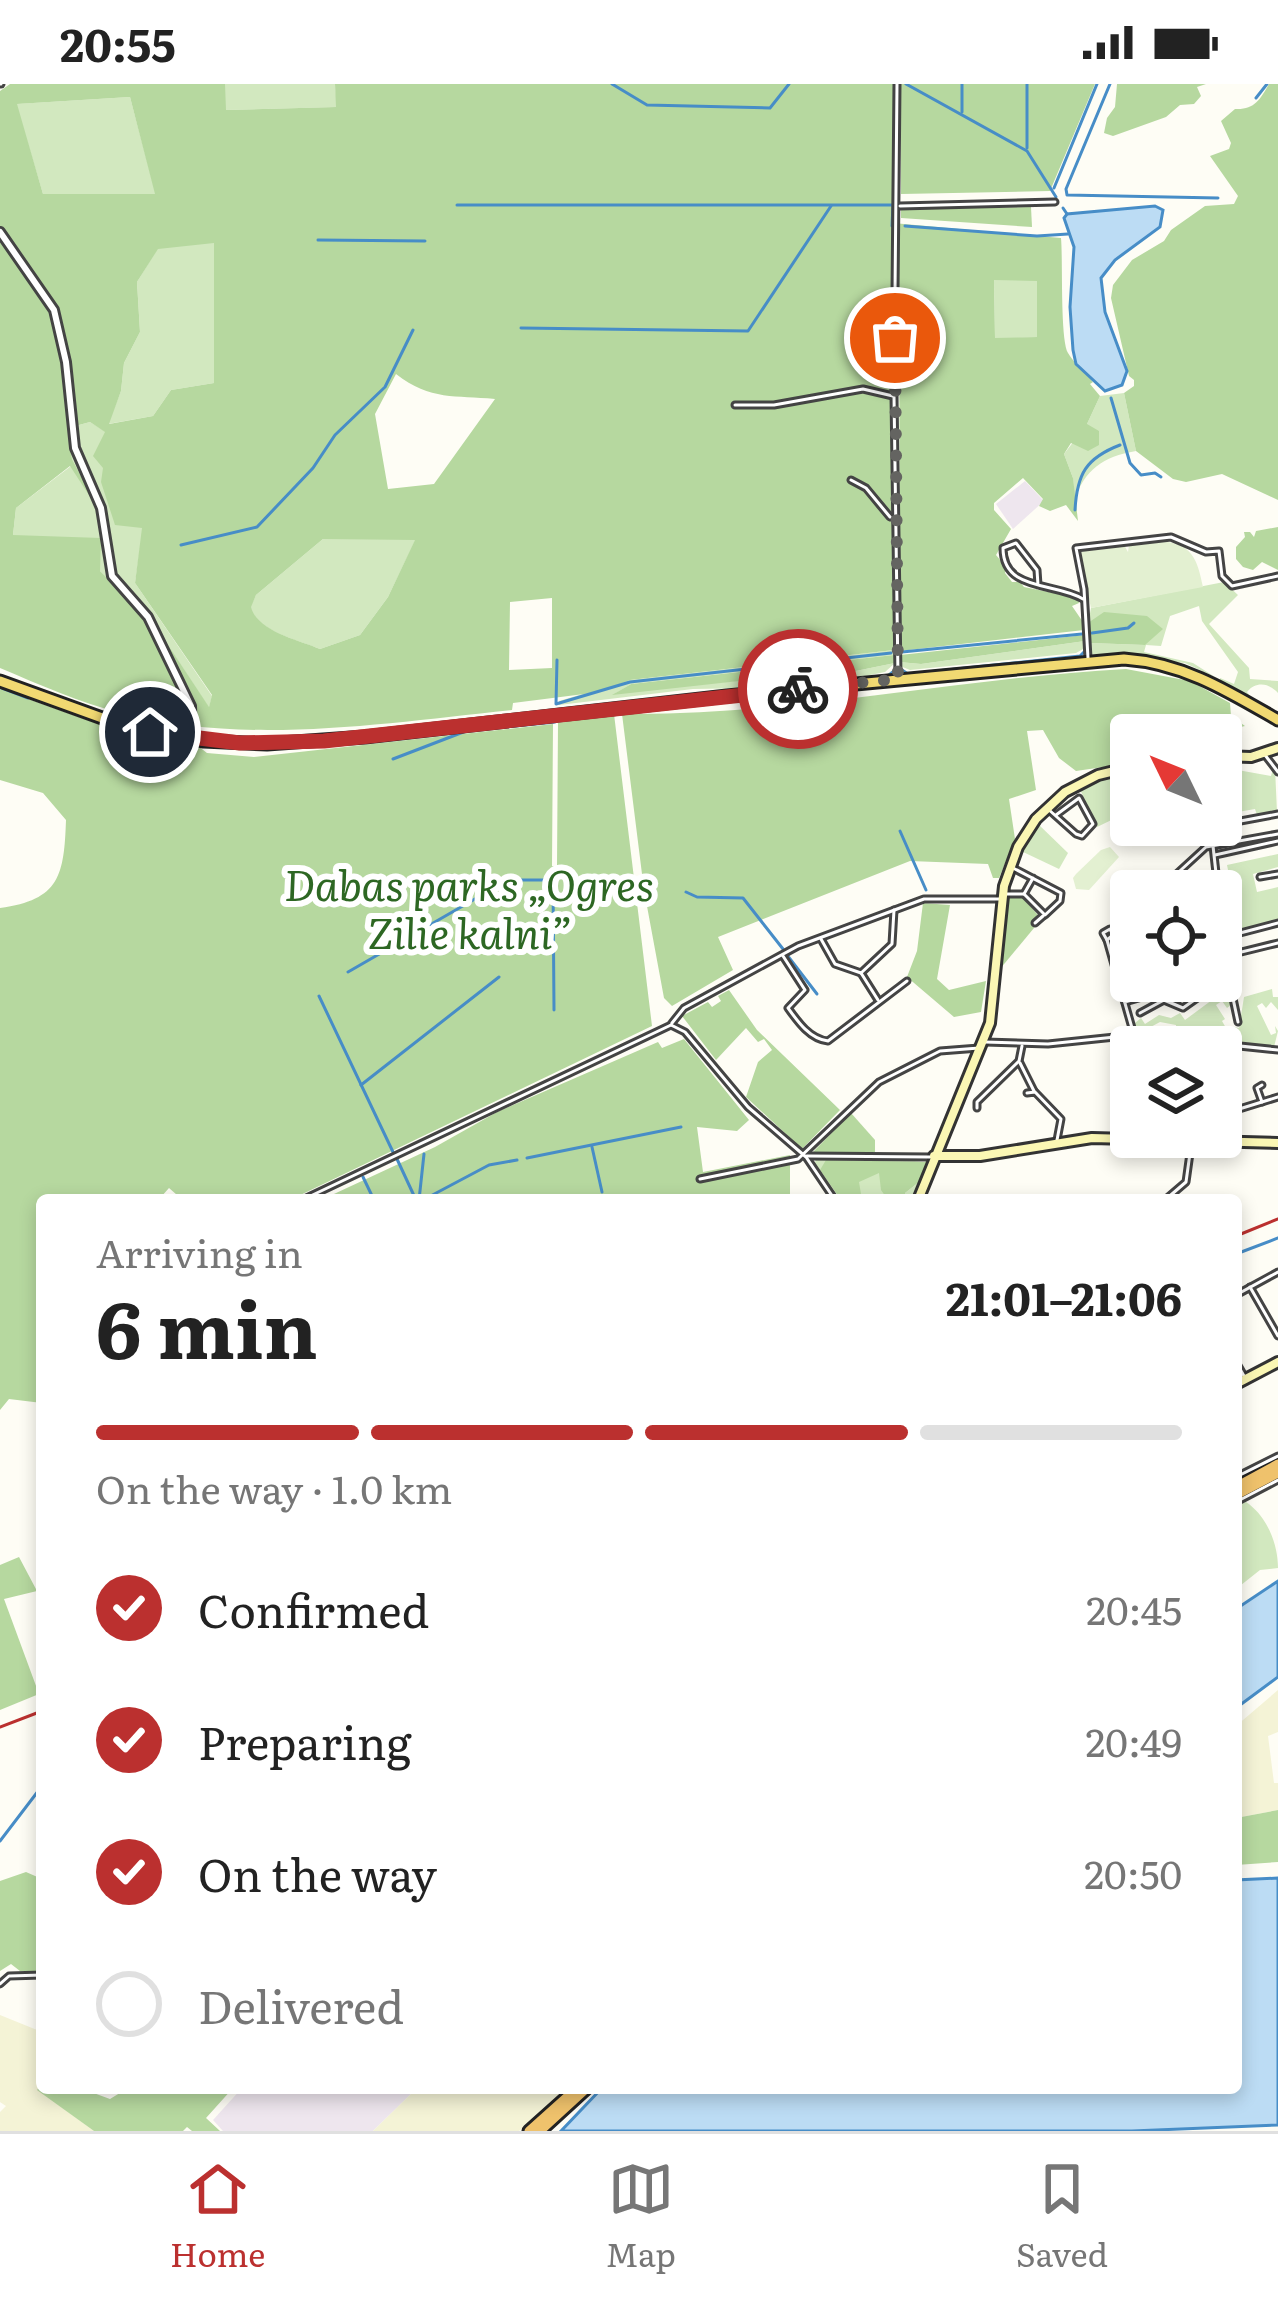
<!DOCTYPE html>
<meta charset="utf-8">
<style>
body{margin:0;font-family:Literata,serif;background:#f2f2f2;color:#222;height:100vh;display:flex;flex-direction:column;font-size:45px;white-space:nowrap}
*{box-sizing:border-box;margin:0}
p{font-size:39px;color:#767676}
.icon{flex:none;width:66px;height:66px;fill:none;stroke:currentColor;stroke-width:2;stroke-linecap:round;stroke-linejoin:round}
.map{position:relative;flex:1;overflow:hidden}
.drawer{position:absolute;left:36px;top:1110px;width:1206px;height:900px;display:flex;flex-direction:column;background:#fff;border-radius:12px;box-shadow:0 6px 18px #0003}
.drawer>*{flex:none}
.needle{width:78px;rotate:313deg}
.controls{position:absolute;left:1110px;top:630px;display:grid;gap:24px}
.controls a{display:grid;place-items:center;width:132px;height:132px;border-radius:12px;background:#fff;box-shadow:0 6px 18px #0003;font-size:60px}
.pin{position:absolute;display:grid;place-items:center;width:102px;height:102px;color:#fff;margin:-51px;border:6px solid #fff;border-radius:50%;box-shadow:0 3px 12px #0007}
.courier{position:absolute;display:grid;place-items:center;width:120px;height:120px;margin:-60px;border:9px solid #bb302f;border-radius:50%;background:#fff;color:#222;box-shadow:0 3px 15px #0007}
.head em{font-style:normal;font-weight:700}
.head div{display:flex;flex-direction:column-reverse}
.head{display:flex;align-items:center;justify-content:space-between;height:204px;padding:0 60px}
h1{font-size:78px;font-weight:700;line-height:90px}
.bar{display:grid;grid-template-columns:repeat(4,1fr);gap:18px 12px;align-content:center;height:144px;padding:0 60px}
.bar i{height:15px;border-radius:9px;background:#e0e0e0}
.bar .on{background:#bb302f}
.bar p{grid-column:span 4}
ol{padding:0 60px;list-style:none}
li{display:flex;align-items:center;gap:36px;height:132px}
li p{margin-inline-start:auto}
li .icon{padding:12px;border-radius:50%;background:#bb302f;color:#fff;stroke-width:4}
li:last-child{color:#767676}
li i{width:66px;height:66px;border:6px solid #e0e0e0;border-radius:50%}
.status{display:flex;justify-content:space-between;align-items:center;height:84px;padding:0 60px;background:#fff;direction:ltr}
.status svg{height:33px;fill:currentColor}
.dock{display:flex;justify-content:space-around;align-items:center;height:168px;border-top:3px solid #e0e0e0;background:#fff;font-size:33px;color:#767676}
.dock a{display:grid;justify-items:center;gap:6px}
.dock .on{color:#bb302f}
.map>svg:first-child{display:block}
.industrial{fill:#eee6ee}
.farmland{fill:#f4f3d6}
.green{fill:#d2e8bf}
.forest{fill:#b6d89f;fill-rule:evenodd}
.pitch{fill:#e3f0d1}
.water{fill:#bcdcf4;stroke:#478dc7;stroke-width:3}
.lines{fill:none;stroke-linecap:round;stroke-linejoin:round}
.stream{stroke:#478dc7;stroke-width:3}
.minor-casing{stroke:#444;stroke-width:9}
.tertiary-casing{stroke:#444;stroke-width:12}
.secondary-casing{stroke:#333;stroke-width:14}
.primary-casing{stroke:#222;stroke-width:15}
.trunk-casing{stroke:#222;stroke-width:15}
.minor{stroke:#fff;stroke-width:3}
.tertiary{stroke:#fff;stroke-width:6}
.secondary{stroke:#fbf7b4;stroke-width:8}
.primary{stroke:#f1d972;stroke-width:9}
.trunk{stroke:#efc26c;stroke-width:9}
.rail{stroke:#bb302f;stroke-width:3}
.done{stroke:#646461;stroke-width:12;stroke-dasharray:0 21.6}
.route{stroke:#bb302f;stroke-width:15}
.labels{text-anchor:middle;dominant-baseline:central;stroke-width:12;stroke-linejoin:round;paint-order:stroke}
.park-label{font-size:42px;font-style:italic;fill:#2d6723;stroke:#fff}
</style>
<div class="status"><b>20:55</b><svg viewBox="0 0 49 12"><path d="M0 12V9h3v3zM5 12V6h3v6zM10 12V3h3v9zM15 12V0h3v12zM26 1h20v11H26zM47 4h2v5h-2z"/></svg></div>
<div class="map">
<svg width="1278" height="2047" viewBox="0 0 1278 2047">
<rect width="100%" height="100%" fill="#fefdf5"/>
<g class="industrial">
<polygon points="1025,397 1044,417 1013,445 996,420"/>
<polygon points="242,2004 417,2004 373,2047 223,2047 213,2036"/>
</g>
<g class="farmland">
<polygon points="1278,1606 1278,1648 1268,1652 1274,1699 1278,1699 1278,1726 1236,1734 1236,1642"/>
<polygon points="0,1931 42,1948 42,2000 38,2006 94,2047 0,2047 0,2028 6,2022 0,2018"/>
<polygon points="417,2004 567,2004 519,2047 373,2047"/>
</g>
<g class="green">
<polygon points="225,0 335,0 337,23 225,26"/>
<polygon points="130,13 156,111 43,110 16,20"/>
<polygon points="215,158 214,299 171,306 153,332 108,340 121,307 124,279 140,248 137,198 158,164"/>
<polygon points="994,195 1038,196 1037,253 995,255"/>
<path d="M 1124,309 L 1136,367 C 1102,373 1086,385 1074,416 L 1073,394 L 1064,370 L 1087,340 L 1100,312 Z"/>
<polygon points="90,338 106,348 103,384 143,444 135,499 212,612 209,624 153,538 100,487 13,451 16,424 71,382 90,410 72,375 68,344"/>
<path d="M 323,455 L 416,455 L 388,513 L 360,551 L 320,565 C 298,556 257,547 250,523 L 256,511 Z"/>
<path d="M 1224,498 L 1238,511 L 1209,540 L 1249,584 L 1250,595 L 1278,597 L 1278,609 C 1269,599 1256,597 1247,608 L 1250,612 L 1245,614 L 1220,599 L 1220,594 L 1234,600 L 1238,588 L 1202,537 L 1199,522 L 1170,532 L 1161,562 L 1146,561 L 1144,568 L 1193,579 L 1215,593 L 1185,579 L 1091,570 L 1090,559 L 1145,561 L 1088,540 L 1091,524 Z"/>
<polygon points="1085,557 1085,564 1076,569 910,586 900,582 899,578 921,580"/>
<polygon points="894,566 894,571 631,600 616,609 813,589 836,591 895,579 885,588 865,592 887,590 895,585 890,592 314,655 205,653 332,651 757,604 693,605 559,621 559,617 630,596"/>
<polygon points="1221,676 1236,678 1232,685 1271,692 1273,685 1268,682 1275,684 1277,728 1257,731 1255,725 1238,728 1238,735 1221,739 1228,695 1222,693"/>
<polygon points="1119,690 1116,693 1124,726 1128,728 1097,743 1079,703"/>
<polygon points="1037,739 1068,769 1059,785 1021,767"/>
<polygon points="1278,770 1278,783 1253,790 1257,808 1278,803 1278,837 1240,845 1227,781"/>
<polygon points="1221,876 1231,921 1227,924 1222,917 1216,921 1225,935 1222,937 1230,951 1237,947 1234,943 1239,944 1244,913 1272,905 1273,913 1278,913 1278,926 1271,918 1266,924 1262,919 1257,922 1271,951 1276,949 1275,942 1278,947 1274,963 1176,947 1176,941 1160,938 1145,946 1136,946 1135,939 1141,934 1145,940 1159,931 1171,934 1180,929 1185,936 1212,916 1200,897 1221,897"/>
<polygon points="823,1074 927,1075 930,1079 917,1116 907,1116 905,1109 919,1098 925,1077 914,1078 896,1116 857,1116 820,1086 841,1116 837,1116 814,1082 816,1075"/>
<path d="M 1246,1418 C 1267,1432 1278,1460 1278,1484 L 1260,1486 L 1236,1505 L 1236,1422 Z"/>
</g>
<g class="forest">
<path d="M 10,0 L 225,0 L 226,26 L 336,23 L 335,0 L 893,0 L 893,139 L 1061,154 C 1063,176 1060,256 1068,269 C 1074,279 1085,289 1093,298 L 1090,300 L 1100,312 L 1087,340 L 1099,347 L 1099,361 L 1088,367 L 1071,359 L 1064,370 L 1073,394 L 1078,437 L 1066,421 L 1050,427 L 1039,422 L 1043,415 L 1023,394 L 994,419 L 994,426 L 1011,445 L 996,471 L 1006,483 L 1005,489 L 1012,498 L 1020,498 L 1024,503 L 1078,514 L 1079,519 L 1072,522 L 1085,541 L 1104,528 L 1147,532 L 1163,545 L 1145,561 L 1090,559 L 1087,543 L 1084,546 L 900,567 L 899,146 L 894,145 L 894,566 L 630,596 L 600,608 L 513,619 L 512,626 C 386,639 245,662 120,629 C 79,618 40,601 0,584 L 0,7 ZM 130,13 L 155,110 L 43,110 L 17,20 ZM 214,159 L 214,299 L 171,306 L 153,332 L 109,340 L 121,307 L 124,279 L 140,248 L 137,198 L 158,165 ZM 994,196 L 1037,197 L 1037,253 L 995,254 ZM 396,290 C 431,317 455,311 495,315 L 434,400 L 388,405 L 375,330 ZM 90,338 L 105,348 L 93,372 L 103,384 L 101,398 L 115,441 L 142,444 L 135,499 L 212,611 L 209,623 L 153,538 L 100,487 L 101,454 L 13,451 L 16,424 L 70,382 L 98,425 L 72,375 L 68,344 ZM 323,455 L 415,456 L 388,513 L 360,551 L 320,565 C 298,556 257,547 251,523 L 256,511 ZM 552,514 L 552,584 L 509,586 L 510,518 Z"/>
<polygon points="901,0 1095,0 1050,107 901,110"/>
<polygon points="1117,0 1206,0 1197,3 1201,12 1194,20 1180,21 1166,33 1113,52 1104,49 1107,34 1115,23"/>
<path d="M 1269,0 L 1278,0 L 1278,416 L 1222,390 L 1186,398 L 1173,395 L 1136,367 L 1124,309 L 1134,302 L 1134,296 L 1129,292 L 1111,214 L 1113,201 L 1132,176 L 1164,157 L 1171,146 L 1205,122 L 1234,120 L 1238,112 L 1210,72 L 1229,65 L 1231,59 L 1221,37 L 1235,25 C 1254,26 1260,16 1269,0 Z"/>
<polygon points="1031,123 1032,143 901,134 901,125"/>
<polygon points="1278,443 1278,486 1262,478 1253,486 1243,483 1236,475 1236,463 1245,453 1244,448 1250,448 1254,453 1256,447"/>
<polygon points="1085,551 1085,557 921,580 899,578 900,571"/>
<polygon points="894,571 895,579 836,591 784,592 612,611 631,600"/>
<path d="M 1126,585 L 1190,597 L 1230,619 L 1231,632 L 1245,642 L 1206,651 L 1131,651 L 1131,679 L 1076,687 L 1059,674 L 1043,646 L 1027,647 L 1036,706 L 1009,715 L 1015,755 L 999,794 L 993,794 L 988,780 L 910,777 L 718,853 L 733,886 L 672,922 L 664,914 L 644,806 L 622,630 C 792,632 957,594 1126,585 Z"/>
<path d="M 0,605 L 121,648 L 198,662 L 207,669 L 254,673 L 553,640 L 552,782 L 557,783 L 558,639 L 614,630 L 652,942 L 290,1116 L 256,1116 L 253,1110 L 240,1116 L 174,1116 L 177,1111 L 169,1104 L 161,1113 L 164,1116 L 42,1116 L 42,1319 L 9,1315 L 0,1326 L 0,824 C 60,816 64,791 66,736 L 43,709 L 0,696 Z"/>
<polygon points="1021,812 1038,831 1034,844 1000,885 1007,813"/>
<polygon points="923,819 950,821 937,895 949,906 986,897 981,928 954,933 907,893 917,867"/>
<polygon points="729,906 757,946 840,1026 802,1065 746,1013 758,978 772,966 764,955 758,958 746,944 716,976 682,932 708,918 712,923 721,917 718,912"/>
<polygon points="684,955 749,1036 737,1047 697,1043 703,1088 790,1071 790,1116 321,1116 435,1063 497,1028 658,958 662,964"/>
<polygon points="851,1029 875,1056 875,1068 813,1068"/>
<polygon points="826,1076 926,1078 919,1098 905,1109 907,1116 888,1116 881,1106 879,1089 859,1098 861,1110 872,1110 875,1116 841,1116 820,1086"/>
<polygon points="19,1473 37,1507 4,1515 39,1610 0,1626 0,1481"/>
<polygon points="1278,1726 1278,1778 1236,1781 1236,1734"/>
<polygon points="26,1788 42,1795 42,1887 20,1887 11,1880 0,1887 0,1797"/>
<polygon points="42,2000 42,2004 80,2004 110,2015 128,2004 233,2004 206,2034 220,2047 192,2047 187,2043 183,2047 94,2047 37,2006"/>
</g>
<g class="pitch">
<path d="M 1161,457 C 1193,460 1197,475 1203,503 L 1091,524 L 1079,468 L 1124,461 L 1128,468 L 1129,461 Z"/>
<polygon points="1110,763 1119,773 1089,806 1076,805 1073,794 1076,790 1101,766"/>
</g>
<g class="water">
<polygon points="1155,122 1163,126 1160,143 1115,176 1101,194 1105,228 1127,287 1122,301 1105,307 1076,280 1073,266 1070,223 1074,163 1064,134 1067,130"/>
<polygon points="1278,1497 1278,1593 1236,1624 1236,1525"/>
<polygon points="1278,1794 1278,2041 1132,2047 561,2047 602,2004 1236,2004 1236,1796"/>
</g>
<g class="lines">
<g class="stream">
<polyline points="612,0 647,21 770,24 789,0"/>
<polyline points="906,0 1027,67 1056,113"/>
<polyline points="962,0 962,28"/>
<polyline points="1027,0 1027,64"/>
<polyline points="1110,0 1066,105 1067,111 1218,114"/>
<polyline points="1256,14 1267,0"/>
<polyline points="1054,104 1097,0"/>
<polyline points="457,121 893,121 892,142"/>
<polyline points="1063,124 1067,130"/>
<polyline points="905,142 1037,152 1068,150"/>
<polyline points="318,156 425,157"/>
<polyline points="521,244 748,247 831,122"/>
<polyline points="1111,314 1130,379 1141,391 1155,389 1161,393"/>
<path d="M 1075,426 C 1077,390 1086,374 1120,361"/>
<polyline points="181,461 257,443 313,384 335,351 385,303 413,246"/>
<polyline points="1092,549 1128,544 1134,539"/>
<polyline points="902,568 1082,550"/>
<polyline points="557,576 556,620 630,598 891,569"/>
<polyline points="902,586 908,590 1080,572 1084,568"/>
<polyline points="800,601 888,592 894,587"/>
<polyline points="2,604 28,614"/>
<polyline points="121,637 149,642"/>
<polyline points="159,643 176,647"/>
<polyline points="207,653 247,655"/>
<polyline points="393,675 466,647 555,638"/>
<polyline points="900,747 926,806"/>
<polyline points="686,808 697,813 743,814 783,865"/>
<polyline points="787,871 817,910"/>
<polyline points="348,888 494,804 519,796 553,796 554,926"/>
<polyline points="319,912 393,1068"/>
<polyline points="361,1001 499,893"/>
<polyline points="592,1063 602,1108"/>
<polyline points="527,1074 681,1043"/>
<polyline points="397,1075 416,1116"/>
<polyline points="363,1093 374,1116"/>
<polyline points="603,1114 603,1116"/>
<polyline points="419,1116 424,1070"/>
<polyline points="423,1116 489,1081 517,1076"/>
<polyline points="1236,1170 1278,1154"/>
<polyline points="0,1757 42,1702"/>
</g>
<g class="minor-casing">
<g id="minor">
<polyline points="0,0 1,0"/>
<polyline points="897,0 894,312 898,592"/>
<polyline points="900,122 1055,118"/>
<polyline points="735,321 774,321 863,305 893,312"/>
<polyline points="851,396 866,404 890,433"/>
<path d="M 1038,501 L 1037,486 L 1016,459 L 1003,464 C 1003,508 1055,498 1083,515"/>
<polyline points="1088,574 1084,505 1076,464 1171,453 1206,468 1219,467 1222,492 1232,502 1278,492"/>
<polyline points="1265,671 1278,688"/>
<polyline points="1121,687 1131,737"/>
<polyline points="1048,725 1076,750 1082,752 1093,740 1079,714 1056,731"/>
<polyline points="1167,741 1218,757"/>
<polyline points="1219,741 1278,730"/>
<polyline points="1213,762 1218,807"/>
<polyline points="1215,771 1278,757"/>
<polyline points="1013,784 1061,809 1060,817 1045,831 1024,810 1033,794"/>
<polyline points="1260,793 1278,790"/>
<polyline points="1158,807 1206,763 1278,750"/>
<polyline points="1004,810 1024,810"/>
<polyline points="1221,821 1227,851"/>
<polyline points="1035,839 1043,832"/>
<polygon points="1110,845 1113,851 1107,856 1103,849"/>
<polyline points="1115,849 1131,833"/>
<polyline points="1221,854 1278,839"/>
<polyline points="821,855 835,880 861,889 892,860 894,826"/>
<polyline points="1107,856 1134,951 1141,963"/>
<path d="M 783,872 L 805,906 L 788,924 C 798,938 810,955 828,957 L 907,897"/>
<polyline points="1224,872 1238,938"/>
<polyline points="1221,873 1278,859"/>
<polyline points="861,889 878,916"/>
<polyline points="1164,916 1183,924 1200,912 1197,905 1175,905 1169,899"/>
<polyline points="1125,918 1149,911 1172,897"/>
<polyline points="1140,929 1164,916 1163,905"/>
<polyline points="672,939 684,924 798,862 924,815 1002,815"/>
<polyline points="671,941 685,948 748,1023 806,1073 835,1116"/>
<polyline points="985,958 1048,960 1134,951 1278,966"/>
<polyline points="1142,959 1182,963"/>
<polyline points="1221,967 1223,971"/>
<polyline points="1020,979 1034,1007"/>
<polyline points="1262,1001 1257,1004 1262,1018"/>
<polyline points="1027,1009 1035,1008 1061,1035 1057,1056"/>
<polyline points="977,1024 977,1018 1019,977 1022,962"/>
<polyline points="1225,1058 1223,1030 1278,1013"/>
<polyline points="807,1072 930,1073"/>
<polyline points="700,1095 798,1075 879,998 940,967 979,964"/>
<polyline points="302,1116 671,941"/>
<polyline points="1165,1116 1186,1098 1191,1062"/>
<polyline points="1250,1203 1278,1252"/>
<polyline points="1236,1211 1278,1188"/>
<polyline points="1236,1278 1244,1292"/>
<polyline points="1236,1393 1278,1372"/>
<polyline points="1236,1418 1278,1396"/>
<polyline points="0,1900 9,1892 42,1891"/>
</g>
</g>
<g class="tertiary-casing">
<polyline id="tertiary" points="0,148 54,226 66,278 75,364 101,424 112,492 148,533 191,622 192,655"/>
</g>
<g class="secondary-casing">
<g id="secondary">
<polyline points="1221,672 1251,673 1278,664"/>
<polyline points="934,1072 980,1072 1092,1054 1278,1059"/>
<polyline points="918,1116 990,939 1004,802 1018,763 1036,735 1065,708 1098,691 1131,683"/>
<polyline points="1236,1300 1278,1278"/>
</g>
</g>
<g class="primary-casing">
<path id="primary" d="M 0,597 L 127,643 L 204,657 L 267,660 L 365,653 L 727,612 L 1124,575 C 1183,579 1228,607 1278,636"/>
</g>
<g class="trunk-casing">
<g id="trunk">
<polyline points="1236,1403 1278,1380"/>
<polyline points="1236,1411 1278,1389"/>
<polyline points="529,2047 577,2004"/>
<polyline points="540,2047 587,2004"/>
</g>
</g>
<use href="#minor" class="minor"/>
<use href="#tertiary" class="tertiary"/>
<use href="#secondary" class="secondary"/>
<use href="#primary" class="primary"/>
<use href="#trunk" class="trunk"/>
<g class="rail">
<polyline points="1236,1152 1278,1135"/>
<polyline points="0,1643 42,1627"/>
</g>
</g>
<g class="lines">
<polyline class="done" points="798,605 898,595 895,254"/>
<polyline class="route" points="150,648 240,659 324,657 798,605"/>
</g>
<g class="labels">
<g class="park-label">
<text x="469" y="799">Dabas parks „Ogres<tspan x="469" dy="48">Zilie kalni”</tspan></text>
</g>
</g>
</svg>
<div class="controls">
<a><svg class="needle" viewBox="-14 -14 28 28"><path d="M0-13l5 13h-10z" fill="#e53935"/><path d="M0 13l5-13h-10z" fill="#767676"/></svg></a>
<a><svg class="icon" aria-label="locate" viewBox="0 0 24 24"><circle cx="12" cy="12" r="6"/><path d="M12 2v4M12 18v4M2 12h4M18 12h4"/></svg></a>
<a><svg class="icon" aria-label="layers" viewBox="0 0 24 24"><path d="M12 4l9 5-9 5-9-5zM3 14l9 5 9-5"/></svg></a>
</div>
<div class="pin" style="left:895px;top:254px;background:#ea580c"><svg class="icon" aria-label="bag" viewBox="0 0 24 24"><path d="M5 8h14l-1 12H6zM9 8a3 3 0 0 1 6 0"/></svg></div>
<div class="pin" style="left:150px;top:648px;background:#1f2937"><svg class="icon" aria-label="home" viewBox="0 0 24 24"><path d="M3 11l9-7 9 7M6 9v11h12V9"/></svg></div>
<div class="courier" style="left:798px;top:605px"><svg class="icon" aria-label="bike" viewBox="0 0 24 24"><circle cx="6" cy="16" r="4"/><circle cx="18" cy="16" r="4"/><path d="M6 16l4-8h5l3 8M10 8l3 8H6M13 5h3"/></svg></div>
<section class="drawer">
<div class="head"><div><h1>6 min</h1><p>Arriving in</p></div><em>21:01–21:06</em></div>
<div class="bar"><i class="on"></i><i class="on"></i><i class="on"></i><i></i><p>On the way · 1.0 km</p></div>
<ol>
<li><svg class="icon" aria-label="check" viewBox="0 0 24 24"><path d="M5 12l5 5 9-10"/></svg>Confirmed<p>20:45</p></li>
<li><svg class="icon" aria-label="check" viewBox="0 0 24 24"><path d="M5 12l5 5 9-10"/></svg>Preparing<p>20:49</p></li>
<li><svg class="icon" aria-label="check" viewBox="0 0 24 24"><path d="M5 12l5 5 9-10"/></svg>On the way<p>20:50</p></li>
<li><i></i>Delivered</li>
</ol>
</section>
</div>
<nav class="dock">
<a class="on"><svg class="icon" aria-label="home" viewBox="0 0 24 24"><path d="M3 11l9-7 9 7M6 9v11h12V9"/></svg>Home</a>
<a><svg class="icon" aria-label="map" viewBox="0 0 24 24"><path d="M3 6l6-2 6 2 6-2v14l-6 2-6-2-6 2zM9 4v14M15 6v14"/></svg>Map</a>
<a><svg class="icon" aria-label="saved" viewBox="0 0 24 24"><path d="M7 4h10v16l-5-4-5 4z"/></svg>Saved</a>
</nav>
